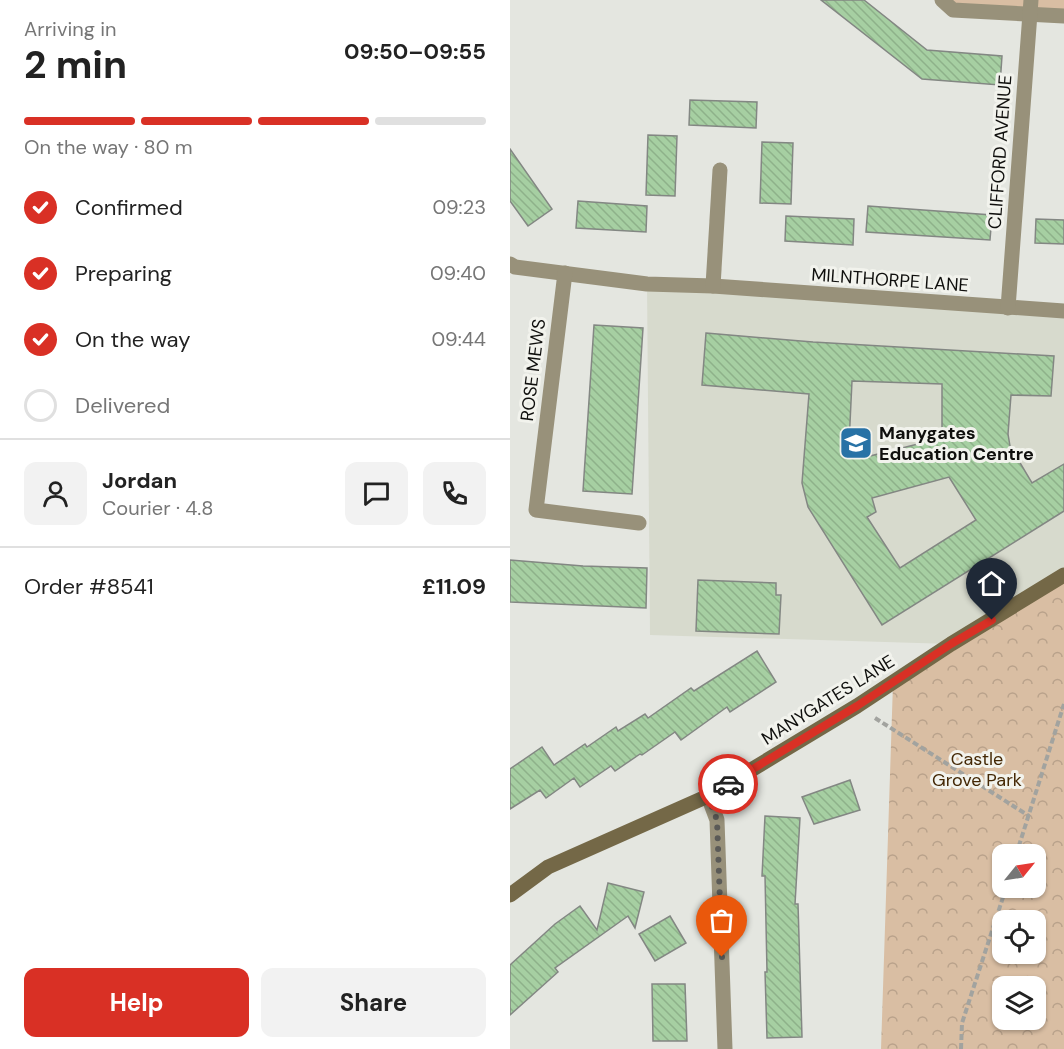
<!DOCTYPE html>
<meta charset="utf-8">
<style>
body{margin:0;font-family:"DM Sans",sans-serif;background:#f2f2f2;color:#222;height:100vh;display:flex;flex-direction:column;font-size:22px;white-space:nowrap}
*{box-sizing:border-box;margin:0}
p{font-size:20px;color:#767676}
.icon{flex:none;width:33px;height:33px;fill:none;stroke:currentColor;stroke-width:2;stroke-linecap:round;stroke-linejoin:round}
.map{position:relative;flex:1;overflow:hidden}
.panel{display:flex;flex-direction:column;background:#fff;width:510px}
.panel>*{flex:none}
.needle{width:39px;rotate:60deg}
.tools{position:absolute;left:482px;top:844px;display:grid;gap:12px}
.tools a{display:grid;place-items:center;width:54px;height:54px;border-radius:12px;background:#fff;box-shadow:0 2px 4px #0004;font-size:30px}
.pin{position:absolute;display:grid;place-items:center;width:51px;height:51px;color:#fff;margin:-62px -26px;border-radius:50% 50% 50% 0;rotate:-45deg;box-shadow:0 0 6px #0007}
.pin .icon{rotate:45deg}
.courier{position:absolute;display:grid;place-items:center;width:60px;height:60px;margin:-30px;border:4px solid #d93025;border-radius:50%;background:#fff;color:#222;box-shadow:0 2px 8px #0007}
.summary em{font-style:normal;font-weight:700}
.summary div{display:flex;flex-direction:column-reverse}
.summary{display:flex;align-items:center;justify-content:space-between;height:102px;padding:0 24px}
h1{font-size:39px;font-weight:700;line-height:45px}
.bar{display:grid;grid-template-columns:repeat(4,1fr);gap:9px 6px;align-content:center;height:72px;padding:0 24px}
.bar i{height:8px;border-radius:4px;background:#e0e0e0}
.bar .selected{background:#d93025}
.bar p{grid-column:span 4}
.line{display:flex;align-items:center;gap:15px;padding:0 24px;border-top:2px solid #e0e0e0}
.line div{flex:1}
.round{display:grid;place-items:center;flex:none;width:63px;height:63px;border-radius:12px;background:#f2f2f2}
ol{padding:0 24px;list-style:none}
li{display:flex;align-items:center;gap:18px;height:66px}
li p{margin-inline-start:auto}
li .icon{padding:6px;border-radius:50%;background:#d93025;color:#fff;stroke-width:4}
li:last-child{color:#767676}
li i{width:33px;height:33px;border:3px solid #e0e0e0;border-radius:50%}
.primary-button{display:flex;gap:12px;margin-top:auto;padding:12px 24px}
.primary-button a{flex:1;height:69px;border-radius:12px;background:#d93025;color:#fff;font-size:24px;font-weight:700;line-height:69px;text-align:center}
.primary-button a+a{background:#f2f2f2;color:#222}
main{display:flex;flex:1;min-height:0}
.map>svg:first-child{display:block}
.built{fill:#d7dacd}
.green{fill:#d9bea3}
.park{fill:url(#park-crowns);fill-rule:evenodd}
.building{fill:url(#building-back-hatch);stroke:#838783;stroke-width:1.5;fill-rule:evenodd}
.lines{fill:none;stroke-linecap:round;stroke-linejoin:round}
.path{stroke:#a2a39f;stroke-width:4;stroke-dasharray:6 3;stroke-linecap:butt}
.street{stroke:#98917a;stroke-width:15}
.secondary{stroke:#746847;stroke-width:15}
.done{stroke:#5a5a57;stroke-width:6;stroke-dasharray:0 10.8}
.route{stroke:#d93025;stroke-width:8}
.labels{text-anchor:middle;dominant-baseline:central;stroke-width:6;stroke-linejoin:round;paint-order:stroke}
.street-label{font-size:18px;fill:#0f0f0d;stroke:#f2f3ed}
.poi-label{font-size:18px;font-weight:bold;fill:#0f0f0d;stroke:#f2f3ed;text-anchor:start}
.park-label{font-size:18px;fill:#442805;stroke:#f2f3ed}
</style>
<main>
<section class="panel">
<div class="summary"><div><h1>2 min</h1><p>Arriving in</p></div><em>09:50–09:55</em></div>
<div class="bar"><i class="selected"></i><i class="selected"></i><i class="selected"></i><i></i><p>On the way · 80 m</p></div>
<ol>
<li><svg class="icon" aria-label="check" viewBox="0 0 24 24"><path d="M5 12l5 5 9-10"/></svg>Confirmed<p>09:23</p></li>
<li><svg class="icon" aria-label="check" viewBox="0 0 24 24"><path d="M5 12l5 5 9-10"/></svg>Preparing<p>09:40</p></li>
<li><svg class="icon" aria-label="check" viewBox="0 0 24 24"><path d="M5 12l5 5 9-10"/></svg>On the way<p>09:44</p></li>
<li><i></i>Delivered</li>
</ol>
<div class="line" style="height:108px"><a class="round"><svg class="icon" aria-label="person" viewBox="0 0 24 24"><circle cx="12" cy="8" r="4"/><path d="M4 21q1-7 8-7t8 7"/></svg></a><div><b>Jordan</b><p>Courier · 4.8</p></div><a class="round"><svg class="icon" aria-label="chat" viewBox="0 0 24 24"><path d="M4 5h16v11H9l-5 4z"/></svg></a><a class="round"><svg class="icon" aria-label="phone" viewBox="0 0 24 24"><path d="M5 4h4l2 5-3 2q2 4 5 5l2-3 5 2v4C11 20 4 13 5 4z"/></svg></a></div>
<div class="line" style="height:78px"><div>Order #8541</div><b>£11.09</b></div>
<div class="primary-button"><a>Help</a><a>Share</a></div>
</section>
<div class="map">
<svg width="554" height="1049" viewBox="0 0 554 1049">
<defs>
<pattern id="park-crowns" width="20" height="18" patternUnits="userSpaceOnUse" patternTransform="scale(1.5)"><rect width="20" height="18" fill="#d9bea3"/><path d="M2 6a3 3 0 1 1 6 0M12 15a3 3 0 1 1 6 0" fill="none" stroke="#b9a28b"/></pattern>
<pattern id="building-back-hatch" width="6" height="6" patternUnits="userSpaceOnUse" patternTransform="scale(1.5)"><rect width="6" height="6" fill="#a6cfa2"/><path d="M-1 5l2 2M0 0l6 6M5-1l2 2" fill="none" stroke="#8eb18a"/></pattern>
</defs>
<rect width="100%" height="100%" fill="#e4e6e0"/>
<polygon class="built" points="137,284 554,311 554,575 441,644 140,635"/>
<polygon class="green" points="432,0 554,0 554,16 443,10"/>
<path class="park" d="M 554,575 L 554,1049 L 371,1049 L 383,683 ZM 492,855 L 525,855 L 525,888 L 492,888 ZM 492,921 L 525,921 L 525,954 L 492,954 ZM 492,987 L 525,987 L 525,1020 L 492,1020 Z"/>
<g class="building">
<polygon points="311,0 354,0 417,50 492,56 490,85 412,79"/>
<polygon points="180,100 247,102 246,128 179,125"/>
<polygon points="138,135 167,136 165,196 136,195"/>
<polygon points="252,142 283,143 281,204 250,203"/>
<polygon points="0,149 42,209 18,226 0,201"/>
<polygon points="68,201 137,206 136,232 66,228"/>
<polygon points="358,206 482,215 480,240 356,232"/>
<polygon points="276,216 344,219 343,245 275,241"/>
<polygon points="526,219 554,220 554,244 525,243"/>
<polygon points="84,325 133,328 122,494 73,491"/>
<path d="M 196,333 L 303,342 L 544,356 L 541,396 L 501,395 L 498,434 L 500,446 L 522,483 L 554,464 L 554,511 L 372,625 L 298,507 L 292,483 L 299,394 L 192,385 ZM 342,381 L 432,384 L 432,438 L 352,458 L 349,444 L 339,444 ZM 439,477 L 466,520 L 390,568 L 357,517 L 366,512 L 362,498 Z"/>
<polygon points="0,560 73,566 137,568 136,608 0,602"/>
<polygon points="188,580 266,583 266,595 271,595 269,634 186,631"/>
<polygon points="247,651 266,682 220,712 217,707 171,740 165,732 132,755 130,754 105,771 101,766 70,787 64,778 36,798 30,790 0,809 0,769 32,747 44,765 75,744 77,747 106,727 108,731 135,714 138,718 181,688 184,691"/>
<polygon points="340,780 350,810 304,824 292,797"/>
<polygon points="255,816 290,818 285,904 288,904 292,1037 257,1038 255,972 257,972 255,876 252,876"/>
<polygon points="98,883 134,892 125,928 118,916 45,968 48,972 0,1015 0,965 45,924 70,906 87,930"/>
<polygon points="160,916 176,943 145,961 129,934"/>
<polygon points="142,984 175,984 177,1041 143,1041"/>
</g>
<g class="lines">
<g class="path">
<polyline points="365,718 519,816"/>
<polyline points="506,855 554,704"/>
<polyline points="451,1049 452,1023 496,888"/>
</g>
<g class="street">
<polyline points="432,0 443,10 554,16"/>
<polyline points="0,264 5,267 137,284 203,286 554,311"/>
<polyline points="55,273 26,510 129,523"/>
<polyline points="203,286 210,170"/>
<polyline points="498,308 521,0"/>
<polyline points="198,796 207,820 215,1049"/>
</g>
<polyline class="secondary" points="0,895 38,867 198,796 347,706 441,644 554,575"/>
</g>
<g class="lines">
<polyline class="done" points="212,957 207,820 198,796 218,784"/>
<polyline class="route" points="218,784 347,706 441,644 482,620"/>
</g>
<defs>
<g id="university-square" transform="scale(1.725)"><rect x="-9" y="-9" width="18" height="18" rx="4" fill="#2872a6" stroke="#f2f3ed"/><path d="M0-5L7-2L0 1L-7-2ZM-4 1L0 2.5L4 1V4Q0 6-4 4Z" fill="#fff"/></g>
</defs>
<g fill-rule="evenodd">
<use href="#university-square" x="346" y="443"/>
</g>
<g class="labels">
<g class="street-label">
<text transform="translate(490 152) rotate(-86)">CLIFFORD AVENUE</text>
<text transform="translate(380 280) rotate(4)">MILNTHORPE LANE</text>
<text transform="translate(23 370) rotate(-83)">ROSE MEWS</text>
<text transform="translate(318 700) rotate(-32)">MANYGATES LANE</text>
</g>
<g class="poi-label">
<text x="369" y="433">Manygates<tspan x="369" dy="21">Education Centre</tspan></text>
</g>
<g class="park-label">
<text x="467" y="759">Castle<tspan x="467" dy="21">Grove Park</tspan></text>
</g>
</g>
</svg>
<div class="tools">
<a><svg class="needle" viewBox="-14 -14 28 28"><path d="M0-13l5 13h-10z" fill="#e53935"/><path d="M0 13l5-13h-10z" fill="#767676"/></svg></a>
<a><svg class="icon" aria-label="locate" viewBox="0 0 24 24"><circle cx="12" cy="12" r="6"/><path d="M12 2v4M12 18v4M2 12h4M18 12h4"/></svg></a>
<a><svg class="icon" aria-label="layers" viewBox="0 0 24 24"><path d="M12 4l9 5-9 5-9-5zM3 14l9 5 9-5"/></svg></a>
</div>
<div class="pin" style="left:212px;top:957px;background:#ea580c"><svg class="icon" aria-label="bag" viewBox="0 0 24 24"><path d="M5 8h14l-1 12H6zM9 8a3 3 0 0 1 6 0"/></svg></div>
<div class="pin" style="left:482px;top:620px;background:#1f2937"><svg class="icon" aria-label="home" viewBox="0 0 24 24"><path d="M3 11l9-7 9 7M6 9v11h12V9"/></svg></div>
<div class="courier" style="left:218px;top:784px"><svg class="icon" aria-label="car" viewBox="0 0 24 24"><path d="M5 17H2v-5l4-1 3-4h7l3 4 3 1v5h-3M9 17h6M6 11h13"/><circle cx="7" cy="17" r="2"/><circle cx="17" cy="17" r="2"/></svg></div>
</div>
</main>
